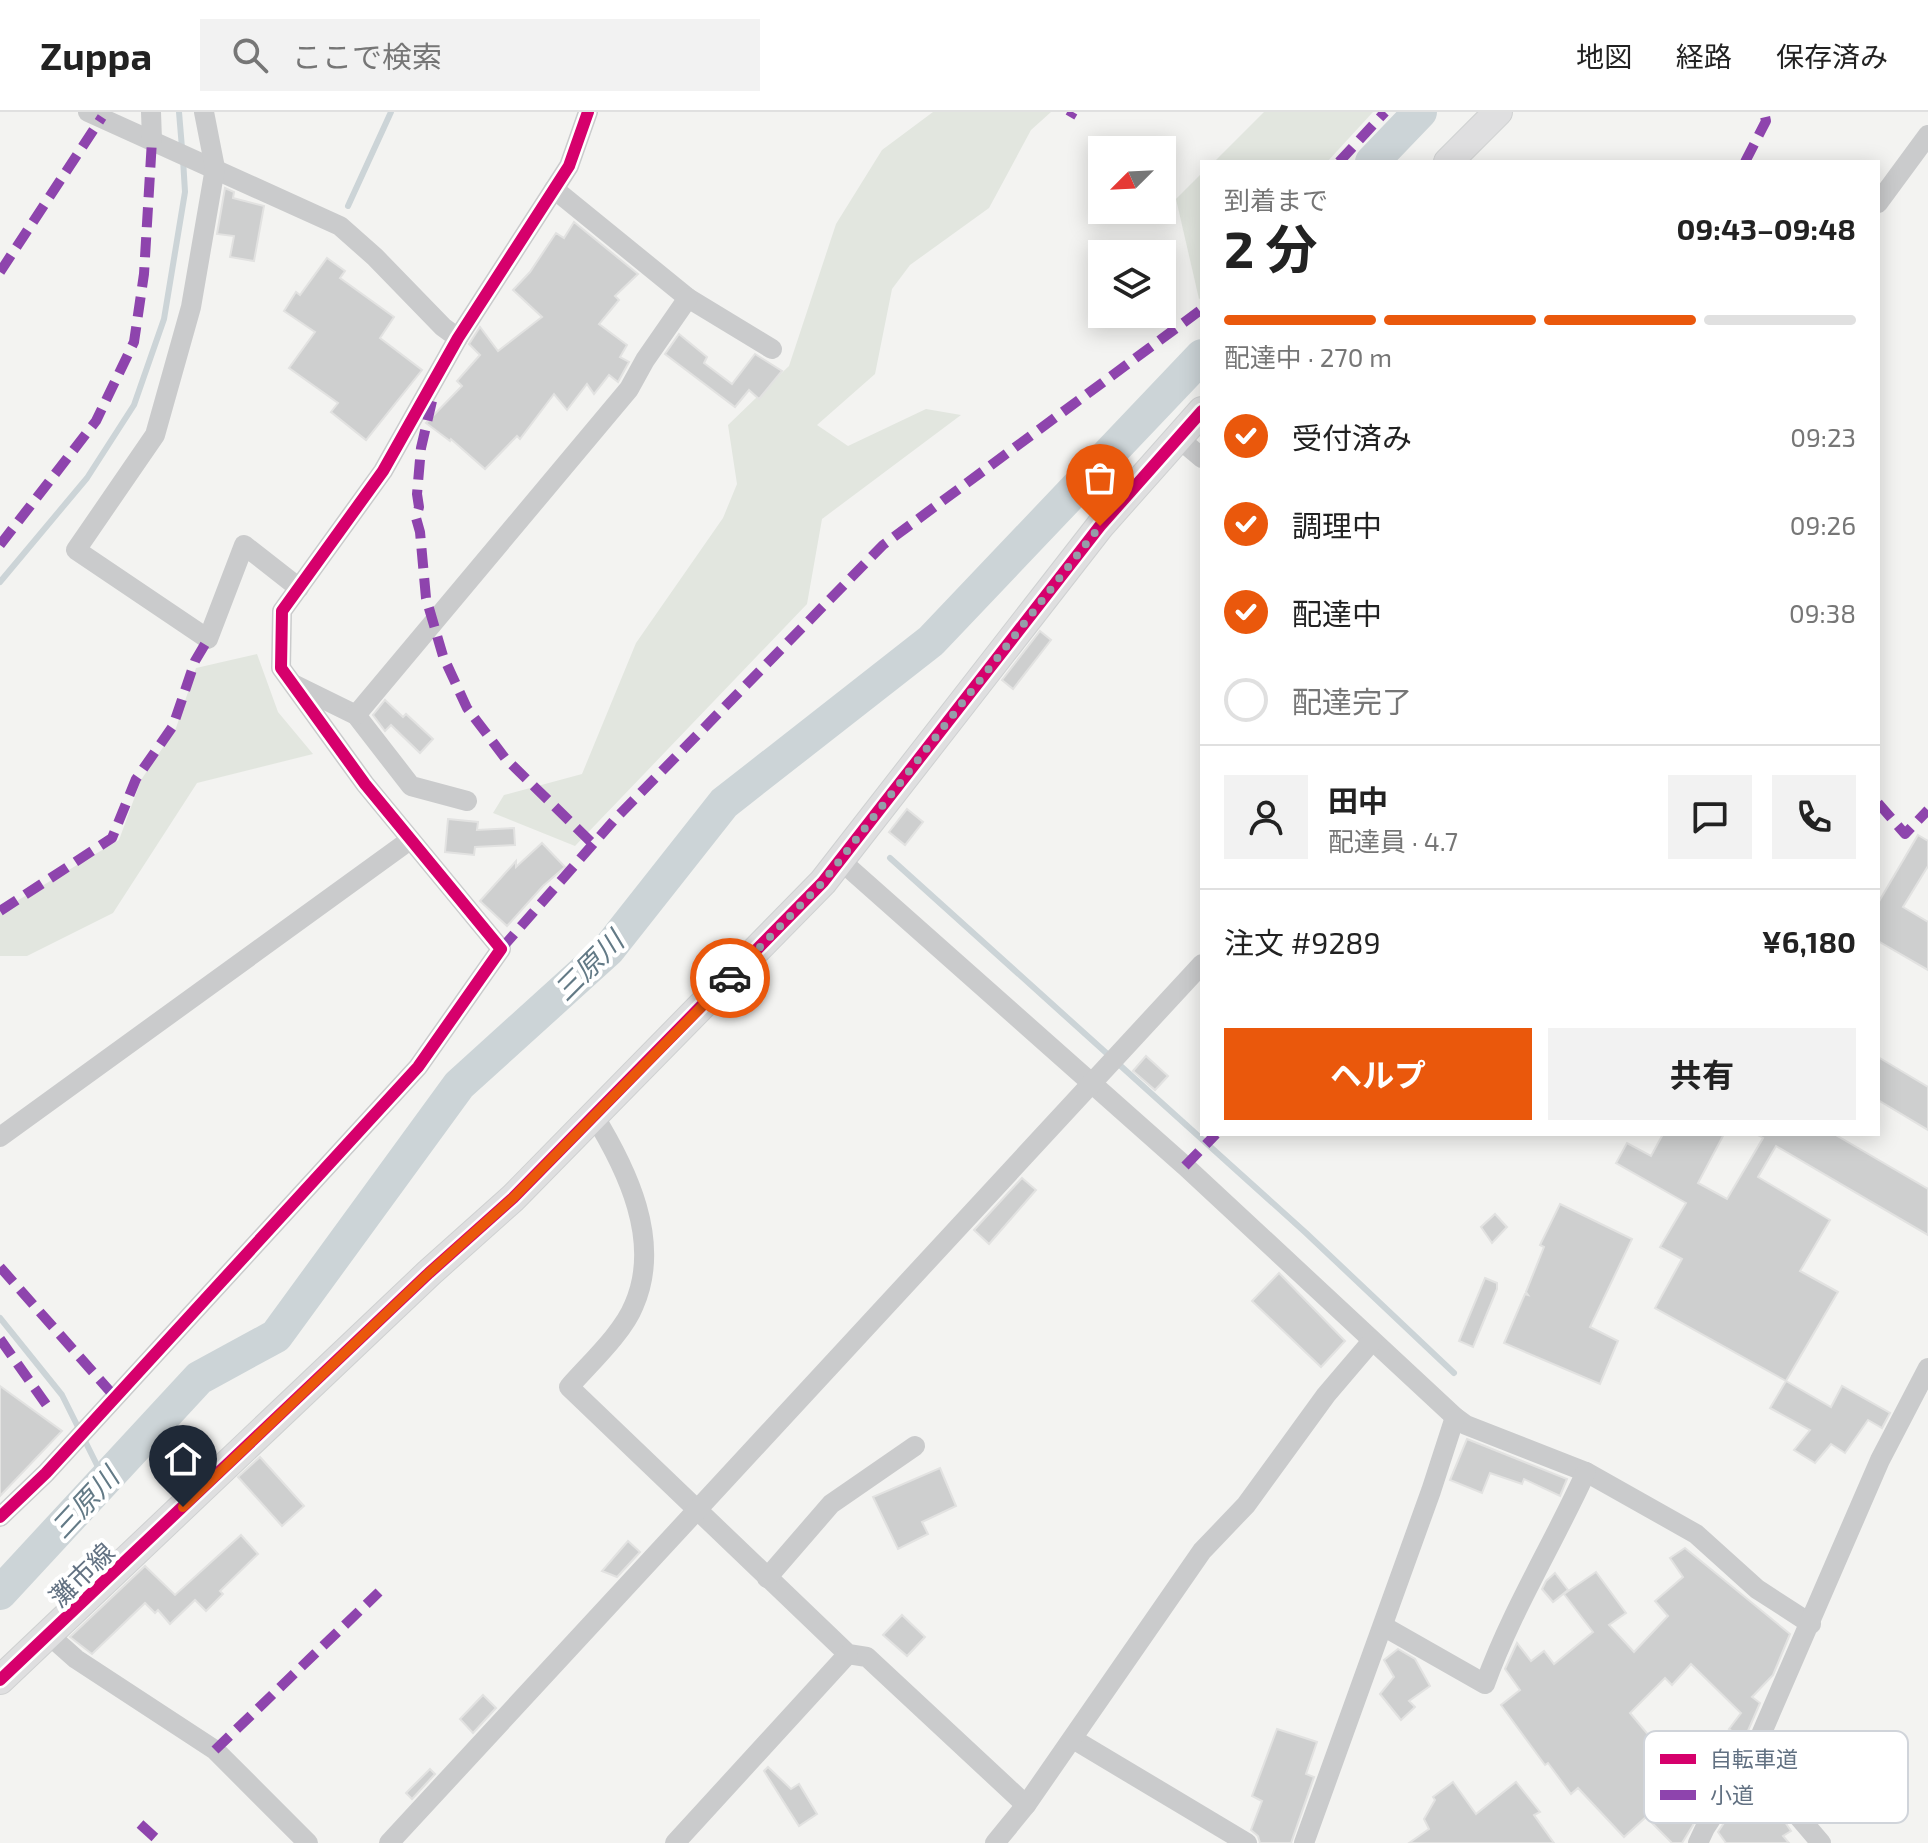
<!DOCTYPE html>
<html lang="ja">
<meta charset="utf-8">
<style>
body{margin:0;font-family:"Exo 2","Noto Sans JP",sans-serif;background:#f2f2f2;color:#222;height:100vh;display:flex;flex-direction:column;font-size:30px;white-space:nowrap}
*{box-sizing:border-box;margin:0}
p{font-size:26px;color:#767676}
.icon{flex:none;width:44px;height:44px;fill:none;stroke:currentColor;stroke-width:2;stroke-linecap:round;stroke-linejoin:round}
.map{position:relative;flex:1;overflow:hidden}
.drawer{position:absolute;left:1200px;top:48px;width:680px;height:976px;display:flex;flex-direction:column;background:#fff;border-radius:0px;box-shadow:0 4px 20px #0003}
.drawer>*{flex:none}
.needle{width:52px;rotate:246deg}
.buttons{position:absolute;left:1088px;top:24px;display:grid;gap:16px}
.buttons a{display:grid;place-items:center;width:88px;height:88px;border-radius:0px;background:#fff;box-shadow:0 4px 20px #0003;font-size:40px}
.pin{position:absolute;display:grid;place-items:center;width:68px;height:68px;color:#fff;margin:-82px -34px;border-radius:50% 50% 50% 0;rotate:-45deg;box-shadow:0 0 8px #0007}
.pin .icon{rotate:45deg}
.courier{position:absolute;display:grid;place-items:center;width:80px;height:80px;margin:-40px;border:6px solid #ea580c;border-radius:50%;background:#fff;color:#222;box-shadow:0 2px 10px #0007}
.headline em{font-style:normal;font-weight:700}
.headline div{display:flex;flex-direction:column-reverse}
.headline{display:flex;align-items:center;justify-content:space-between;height:136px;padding:0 24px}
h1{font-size:52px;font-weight:700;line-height:60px}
.bar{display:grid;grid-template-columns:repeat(4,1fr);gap:12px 8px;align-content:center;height:96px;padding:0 24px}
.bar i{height:10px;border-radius:6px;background:#e0e0e0}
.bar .on{background:#ea580c}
.bar p{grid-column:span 4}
.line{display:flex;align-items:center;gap:20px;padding:0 24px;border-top:2px solid #e0e0e0}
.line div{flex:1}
.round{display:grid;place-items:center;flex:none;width:84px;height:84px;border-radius:0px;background:#f2f2f2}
ol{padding:0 24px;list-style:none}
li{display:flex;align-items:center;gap:24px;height:88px}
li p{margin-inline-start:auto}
li .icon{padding:8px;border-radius:50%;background:#ea580c;color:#fff;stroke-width:4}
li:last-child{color:#767676}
li i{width:44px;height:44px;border:4px solid #e0e0e0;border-radius:50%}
.action{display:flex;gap:16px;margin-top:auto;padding:16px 24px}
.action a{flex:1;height:92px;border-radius:0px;background:#ea580c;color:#fff;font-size:32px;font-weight:700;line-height:92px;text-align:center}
.action a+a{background:#f2f2f2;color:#222}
header{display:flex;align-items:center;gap:48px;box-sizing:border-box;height:112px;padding:0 40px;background:#fff;border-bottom:2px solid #e0e0e0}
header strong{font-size:38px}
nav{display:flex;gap:44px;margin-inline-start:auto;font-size:28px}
.search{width:560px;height:72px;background:#f2f2f2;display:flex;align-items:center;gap:20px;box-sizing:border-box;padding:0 28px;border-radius:0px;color:#767676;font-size:30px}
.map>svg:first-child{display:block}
.green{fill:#e2e6df}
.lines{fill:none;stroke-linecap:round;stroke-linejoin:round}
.stream{stroke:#ccd4d7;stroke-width:6}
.river{stroke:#ccd4d7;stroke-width:34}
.building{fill:#cecfcf;stroke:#e2e2e1;stroke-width:2}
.secondary-casing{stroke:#cfd1d1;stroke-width:30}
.street{stroke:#cacbcc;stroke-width:20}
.secondary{stroke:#dfdfe0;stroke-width:28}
.quiet{stroke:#8e44ad;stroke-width:10;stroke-dasharray:20 10;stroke-linecap:butt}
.cycleway-casing{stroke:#fff;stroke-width:17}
.cycleway{stroke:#d6006c;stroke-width:12}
.done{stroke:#959ea9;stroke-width:8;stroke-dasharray:0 14.4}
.route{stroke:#ea580c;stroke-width:10}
.labels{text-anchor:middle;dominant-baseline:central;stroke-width:8;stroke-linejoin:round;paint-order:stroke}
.street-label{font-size:26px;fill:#627182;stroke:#fff}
.water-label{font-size:28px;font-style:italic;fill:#637a86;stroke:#fff}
.key{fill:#fff;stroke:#d0d4da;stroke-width:2}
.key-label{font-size:22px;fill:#627182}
</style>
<header>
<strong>Zuppa</strong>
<div class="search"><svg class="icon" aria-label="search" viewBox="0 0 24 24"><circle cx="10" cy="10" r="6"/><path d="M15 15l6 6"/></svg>ここで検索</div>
<nav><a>地図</a><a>経路</a><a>保存済み</a></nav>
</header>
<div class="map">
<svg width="1928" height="1731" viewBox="0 0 1928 1731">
<rect width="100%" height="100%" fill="#f3f3f1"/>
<g class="green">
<polygon points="933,0 1051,0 1031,18 989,96 910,153 892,177 875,262 817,313 848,334 926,297 961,303 822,407 807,492 575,734 493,701 504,683 582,662 636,531 723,406 737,372 728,313 789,254 836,112 882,38"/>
<polygon points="1264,0 1373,0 1327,50 1214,50"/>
<polygon points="1202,61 1202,185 1199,187 1176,87"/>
<polygon points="257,542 278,600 313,642 197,671 113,801 27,844 0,844 0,799 119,728 141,668 176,616 196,556"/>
</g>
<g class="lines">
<g class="stream">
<polyline points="179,0 182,36"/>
<polyline points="348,94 391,0"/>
<polyline points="0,470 87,366 134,293 164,207 185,80 183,47"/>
<polyline points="890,746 1306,1121 1454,1261"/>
<polyline points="0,1206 62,1283 105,1369"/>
</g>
<g class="river">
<polyline points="1372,50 1420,0"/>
<polyline points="0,1481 199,1266 276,1224 459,973 608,838 724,691 931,529 1202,244"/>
</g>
</g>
<g class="building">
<polygon points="225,76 234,80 233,86 264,94 254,149 230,145 234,124 217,122"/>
<polygon points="574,110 638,162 615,184 619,188 599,212 627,233 620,245 629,250 618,270 609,263 594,282 587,272 567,298 554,282 520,327 517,324 485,357 451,327 450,329 426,311 462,274 457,269 480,243 469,232 480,215 498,239 542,205 513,178 530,160 556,121 564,126"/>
<polygon points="327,146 345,159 340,166 394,205 380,226 422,258 366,328 331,300 338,291 289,256 315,220 284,199 296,180 300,183"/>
<polygon points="679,222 707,245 704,251 732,272 755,242 782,259 759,287 749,278 735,295 665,242"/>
<polygon points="1040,519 1051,528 1013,577 1002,568"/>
<polygon points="385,588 403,605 406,602 433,627 420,641 391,613 385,619 373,603"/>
<polygon points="907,697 923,710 905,733 889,720"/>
<polygon points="448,707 478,710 477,718 514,716 515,733 475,735 474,743 445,740"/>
<polygon points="1918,723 1928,729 1928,754 1903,795 1928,810 1928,858 1878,829 1878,791"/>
<polygon points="542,731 565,755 543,774 507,814 480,789 516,749 516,755"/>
<polygon points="1146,944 1168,964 1155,978 1133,959"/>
<polygon points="1878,945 1928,975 1928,1018 1878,988"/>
<polygon points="1663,1022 1724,1022 1698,1071 1727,1087 1763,1026 1756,1022 1834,1022 1928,1077 1928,1123 1776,1034 1758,1065 1830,1108 1800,1159 1838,1180 1786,1269 1831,1295 1842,1274 1890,1301 1882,1316 1868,1308 1845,1341 1831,1332 1815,1351 1794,1338 1810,1318 1770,1296 1786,1269 1655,1196 1682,1147 1660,1135 1686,1091 1616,1051 1627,1031 1651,1044"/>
<polygon points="1022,1066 1036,1078 989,1132 974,1118"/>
<polygon points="1560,1092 1632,1127 1590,1215 1618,1229 1600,1272 1504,1231 1525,1182 1528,1183 1526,1180 1544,1135 1540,1133"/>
<polygon points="1495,1102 1507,1115 1492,1131 1481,1115"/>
<polygon points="1279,1161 1345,1229 1321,1255 1252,1189"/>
<polygon points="1485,1166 1497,1171 1497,1177 1473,1235 1459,1229"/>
<polygon points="0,1274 62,1319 0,1384"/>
<polygon points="1467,1327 1567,1367 1560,1384 1524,1367 1522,1372 1490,1361 1482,1381 1450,1368"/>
<polygon points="260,1345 304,1394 282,1414 238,1365"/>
<polygon points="940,1356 956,1394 922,1410 928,1422 898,1437 873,1385"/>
<polygon points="241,1423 258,1442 220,1479 223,1482 206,1499 195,1488 170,1512 158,1498 155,1501 145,1491 92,1542 70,1525 145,1454 175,1483"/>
<polygon points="628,1429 640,1440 617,1465 602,1459"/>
<polygon points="1685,1436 1790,1522 1773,1563 1752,1585 1760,1591 1744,1628 1729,1617 1741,1601 1691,1552 1672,1573 1665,1566 1630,1601 1651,1626 1646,1630 1682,1669 1703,1647 1722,1666 1682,1731 1672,1731 1646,1705 1624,1725 1578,1676 1571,1682 1548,1651 1545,1653 1501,1593 1520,1578 1505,1557 1517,1531 1531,1549 1544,1539 1554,1552 1593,1520 1564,1482 1596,1460 1626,1501 1609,1513 1634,1540 1668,1504 1655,1489 1683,1465 1670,1446"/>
<polygon points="1555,1461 1568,1478 1553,1490 1542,1477 1546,1469"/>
<polygon points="902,1503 925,1525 907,1544 883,1523"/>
<polygon points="1398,1537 1415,1547 1430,1574 1409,1589 1415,1595 1401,1608 1380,1582 1394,1565 1384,1548"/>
<polygon points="483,1583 496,1596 473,1621 460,1607"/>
<polygon points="1277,1617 1317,1630 1306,1662 1314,1665 1291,1731 1260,1731 1258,1724 1251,1718 1262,1689 1252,1684"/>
<polygon points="768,1655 791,1677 799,1672 817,1702 799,1714 764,1659"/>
<polygon points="430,1657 435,1662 412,1687 406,1681"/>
<polygon points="1453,1670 1476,1702 1516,1670 1540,1700 1534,1703 1554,1731 1409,1731 1429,1717 1424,1707 1435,1688 1433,1685"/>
<polygon points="1748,1674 1763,1700 1772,1694 1783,1707 1791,1719 1783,1724 1789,1731 1726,1731 1718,1720"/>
</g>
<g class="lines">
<g class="secondary-casing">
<g id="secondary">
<polyline points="1448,50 1498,0"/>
<polyline points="0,1568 429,1161 513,1086 823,770 1100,414 1202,299"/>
</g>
</g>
<g class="street">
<polyline points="88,0 340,114 375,145 443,215 458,226"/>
<polyline points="151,0 152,28"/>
<polyline points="204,0 215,56 191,195 155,323 76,438 208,527 244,433 299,476"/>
<polyline points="554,77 688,186 772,237"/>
<polyline points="1878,91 1928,23"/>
<polyline points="1177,325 1202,346"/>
<polyline points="295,573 356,603 411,674 467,689"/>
<polyline points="356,603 629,277 645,248 688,186"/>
<polyline points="840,748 1185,1054 1455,1305 1466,1313 1586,1360 1696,1422 1757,1477 1811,1512"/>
<path d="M 593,1002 C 627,1057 662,1129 634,1193 C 623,1221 589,1252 569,1275 L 848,1542 L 867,1545 L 1026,1693"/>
<polyline points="0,1025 410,728"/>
<polyline points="0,1405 46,1361 418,955 501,837 365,672 281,556 282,499 383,359 458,226 569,54 588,0"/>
<polyline points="767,1466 831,1392 915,1334"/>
<path d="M 1383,1514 L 1485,1572 C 1512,1498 1553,1432 1586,1360"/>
<polyline points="49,1523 76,1547 215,1638 308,1731"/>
<polyline points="1073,1627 1247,1731"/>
<polyline points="1750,1648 1821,1731"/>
<polyline points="389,1731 1202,852"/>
<polyline points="675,1731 848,1542"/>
<polyline points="995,1731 1026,1693 1202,1439 1246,1393 1326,1283 1372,1229"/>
<polyline points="1304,1731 1431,1379 1455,1305"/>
<polyline points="1698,1731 1705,1716 1750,1648 1880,1348 1928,1256"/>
</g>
<use href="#secondary" class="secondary"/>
<g class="quiet">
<polyline points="1070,5 1073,0"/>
<polyline points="1339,50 1385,0"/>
<polyline points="1745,50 1766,9 1764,0"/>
<polyline points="0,160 102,5"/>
<polyline points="432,289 421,336 417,382 419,395 416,406 420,420 426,486 443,544 467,596 505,646 593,732"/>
<polyline points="0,433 96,309 134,230 144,162 152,28"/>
<polyline points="1878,691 1905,722 1928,698"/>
<polyline points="0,799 112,726 136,667 173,614 195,549 208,527"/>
<polyline points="501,837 616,706 883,433 1202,197"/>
<polyline points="1185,1054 1216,1022"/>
<polyline points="0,1155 115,1285"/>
<polyline points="0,1227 48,1295"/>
<polyline points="215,1638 379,1480"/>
<polyline points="140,1712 161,1731"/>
</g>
<g class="cycleway-casing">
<g id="cycleway">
<polyline points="0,1405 46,1361 418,955 501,837 365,672 281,556 282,499 383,359 458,226 569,54 588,0"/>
<polyline points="0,1568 429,1161 513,1086 823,770 1100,414 1202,299"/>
</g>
</g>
<use href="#cycleway" class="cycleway"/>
</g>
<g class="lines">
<polyline class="done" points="730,866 823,770 1100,414"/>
<polyline class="route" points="183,1395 429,1161 513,1086 730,866"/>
</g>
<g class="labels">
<g class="street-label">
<text transform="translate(81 1462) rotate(-44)">灘市線</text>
</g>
<g class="water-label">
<text transform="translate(588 853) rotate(-45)">三原川</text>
<text transform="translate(84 1390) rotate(-47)">三原川</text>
</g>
</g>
<rect x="1644" y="1619" width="264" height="92" rx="12" class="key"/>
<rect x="1660" y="1642" width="36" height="10" fill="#d6006c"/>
<rect x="1660" y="1678" width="36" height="10" fill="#8e44ad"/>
<g class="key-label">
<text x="1710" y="1655">自転車道</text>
<text x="1710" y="1691">小道</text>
</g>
</svg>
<div class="buttons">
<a><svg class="needle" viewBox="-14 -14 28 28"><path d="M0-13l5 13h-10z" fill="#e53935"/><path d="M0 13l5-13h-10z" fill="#767676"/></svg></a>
<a><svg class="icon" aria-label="layers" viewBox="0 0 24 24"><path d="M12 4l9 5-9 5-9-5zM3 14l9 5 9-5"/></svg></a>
</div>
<div class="pin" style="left:1100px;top:414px;background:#ea580c"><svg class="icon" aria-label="bag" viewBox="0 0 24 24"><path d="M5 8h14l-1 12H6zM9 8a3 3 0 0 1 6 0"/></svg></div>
<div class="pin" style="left:183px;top:1395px;background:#1f2937"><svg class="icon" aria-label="home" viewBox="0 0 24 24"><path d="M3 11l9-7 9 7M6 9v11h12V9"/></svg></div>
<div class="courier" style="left:730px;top:866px"><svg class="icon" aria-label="car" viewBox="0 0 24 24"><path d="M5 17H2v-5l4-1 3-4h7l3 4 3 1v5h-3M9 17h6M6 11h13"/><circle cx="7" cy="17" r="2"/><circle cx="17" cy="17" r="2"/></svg></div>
<section class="drawer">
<div class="headline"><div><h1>2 分</h1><p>到着まで</p></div><em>09:43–09:48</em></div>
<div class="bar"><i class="on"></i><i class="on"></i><i class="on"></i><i></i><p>配達中 · 270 m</p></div>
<ol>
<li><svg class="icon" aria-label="check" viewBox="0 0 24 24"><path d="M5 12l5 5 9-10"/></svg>受付済み<p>09:23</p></li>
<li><svg class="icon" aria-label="check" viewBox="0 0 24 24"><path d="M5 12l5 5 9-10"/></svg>調理中<p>09:26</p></li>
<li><svg class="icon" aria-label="check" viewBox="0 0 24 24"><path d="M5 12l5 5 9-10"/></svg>配達中<p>09:38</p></li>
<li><i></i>配達完了</li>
</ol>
<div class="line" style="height:144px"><a class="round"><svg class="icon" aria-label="person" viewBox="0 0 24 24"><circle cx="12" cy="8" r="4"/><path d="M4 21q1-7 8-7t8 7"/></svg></a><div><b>田中</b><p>配達員 · 4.7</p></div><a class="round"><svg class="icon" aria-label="chat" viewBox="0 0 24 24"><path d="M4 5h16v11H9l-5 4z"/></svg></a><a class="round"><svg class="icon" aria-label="phone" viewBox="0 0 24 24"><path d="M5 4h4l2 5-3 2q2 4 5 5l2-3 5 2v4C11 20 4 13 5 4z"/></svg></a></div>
<div class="line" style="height:104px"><div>注文 #9289</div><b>¥6,180</b></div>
<div class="action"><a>ヘルプ</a><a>共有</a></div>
</section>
</div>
